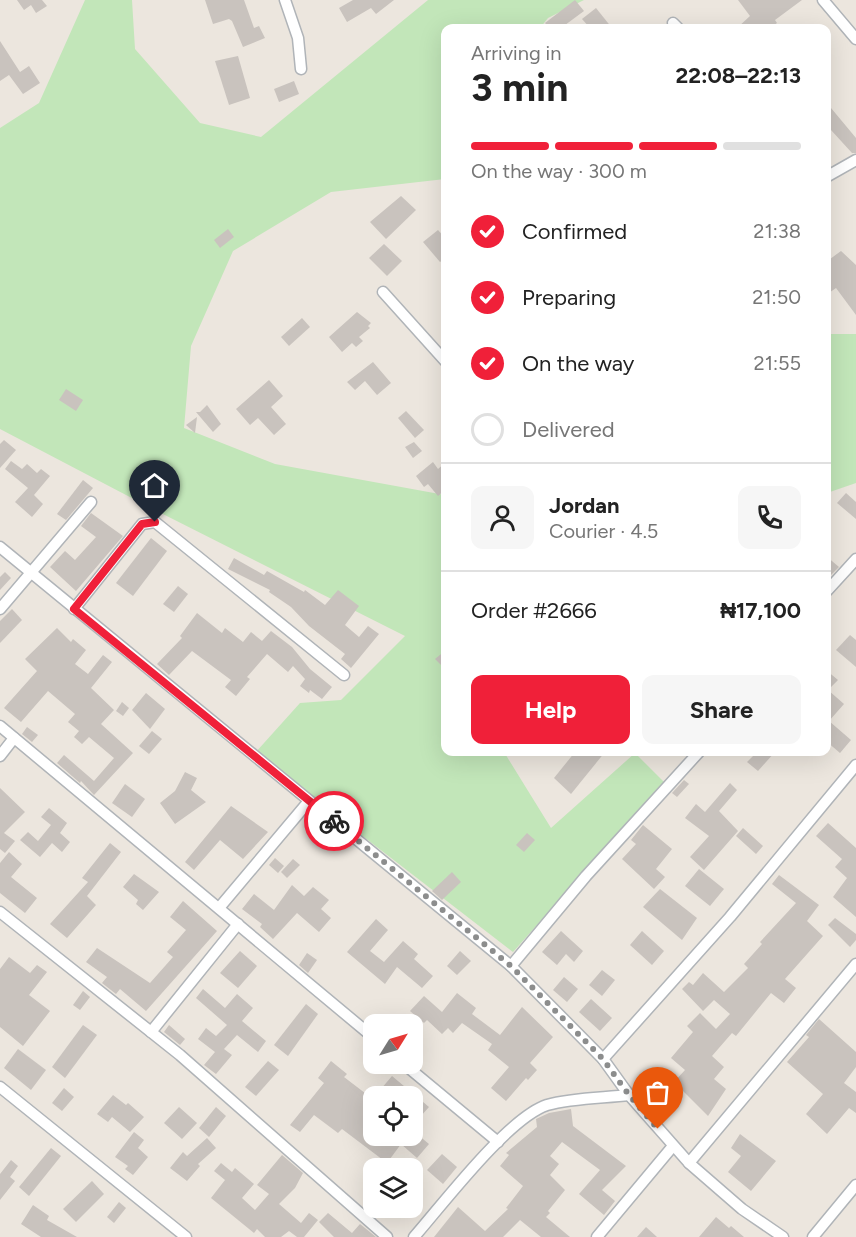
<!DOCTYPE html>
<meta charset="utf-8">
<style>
body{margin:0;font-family:Figtree,sans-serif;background:#f6f6f6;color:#222;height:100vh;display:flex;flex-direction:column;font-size:22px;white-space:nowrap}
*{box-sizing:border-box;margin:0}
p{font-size:20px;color:#767676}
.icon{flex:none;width:33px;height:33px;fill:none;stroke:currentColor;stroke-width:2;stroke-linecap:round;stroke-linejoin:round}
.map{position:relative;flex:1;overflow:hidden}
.details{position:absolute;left:441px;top:24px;width:390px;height:732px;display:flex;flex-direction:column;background:#fff;border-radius:12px;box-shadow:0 6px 24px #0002}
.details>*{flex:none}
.needle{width:39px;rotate:53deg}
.fabs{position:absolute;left:363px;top:1014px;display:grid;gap:12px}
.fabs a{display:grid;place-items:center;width:60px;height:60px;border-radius:12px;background:#fff;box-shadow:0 6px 24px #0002;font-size:30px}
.pin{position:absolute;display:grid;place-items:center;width:51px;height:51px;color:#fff;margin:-62px -26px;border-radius:50% 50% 50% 0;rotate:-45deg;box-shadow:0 0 6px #0007}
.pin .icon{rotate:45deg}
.courier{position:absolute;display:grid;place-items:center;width:60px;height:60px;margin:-30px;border:4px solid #f02039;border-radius:50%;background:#fff;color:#222;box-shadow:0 2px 8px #0007}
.summary em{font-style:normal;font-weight:700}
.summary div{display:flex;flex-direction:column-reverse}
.summary{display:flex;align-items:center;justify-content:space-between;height:102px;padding:0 30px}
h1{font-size:39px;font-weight:700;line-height:45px}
.bar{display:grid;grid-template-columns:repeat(4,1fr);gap:9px 6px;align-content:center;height:72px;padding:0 30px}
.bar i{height:8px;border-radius:4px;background:#e0e0e0}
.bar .current{background:#f02039}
.bar p{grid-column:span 4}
.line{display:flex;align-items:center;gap:15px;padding:0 30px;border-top:2px solid #e0e0e0}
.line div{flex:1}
.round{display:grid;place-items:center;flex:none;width:63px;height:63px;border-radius:12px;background:#f6f6f6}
ol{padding:0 30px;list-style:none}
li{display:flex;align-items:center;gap:18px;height:66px}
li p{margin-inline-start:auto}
li .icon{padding:6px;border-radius:50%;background:#f02039;color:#fff;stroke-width:4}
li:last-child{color:#767676}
li i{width:33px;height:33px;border:3px solid #e0e0e0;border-radius:50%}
.cta{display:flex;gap:12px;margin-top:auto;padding:12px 30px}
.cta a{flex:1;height:69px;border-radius:12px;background:#f02039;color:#fff;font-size:24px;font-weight:700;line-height:69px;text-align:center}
.cta a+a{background:#f6f6f6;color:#222}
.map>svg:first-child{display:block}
.green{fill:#c2e6b9}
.building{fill:#c9c3be}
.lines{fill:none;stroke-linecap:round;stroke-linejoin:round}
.minor-casing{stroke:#b0b4b8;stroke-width:13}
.minor{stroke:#fff;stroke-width:10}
.done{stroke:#8c8d8d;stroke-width:6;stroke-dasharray:0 10.8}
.route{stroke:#f02039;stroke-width:8}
</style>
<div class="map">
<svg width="856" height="1237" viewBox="0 0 856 1237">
<rect width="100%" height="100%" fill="#ece6de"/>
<g class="green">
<polygon points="85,0 132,0 135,49 200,123 261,137 428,0 584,0 548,18 540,28 446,28 445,179 331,192 233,251 191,346 184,428 275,464 445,495 446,752 504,752 551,828 635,753 664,782 513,952 255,753 300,703 341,700 405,636 147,506 0,429 0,128 39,103"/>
<polygon points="827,334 856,334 856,483 827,493"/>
</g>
<g class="building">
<polygon points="17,0 42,0 47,6 36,13 31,5 24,10"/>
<polygon points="205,0 244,0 254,28 259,26 265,38 243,47 232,21 229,19 213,24"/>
<polygon points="353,0 394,0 376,14 371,8 347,22 339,8"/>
<polygon points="575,0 584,11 561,28 550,28 545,23"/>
<polygon points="738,0 802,0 775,20 777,23 770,28 737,28 750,16"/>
<polygon points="596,8 612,28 590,28 582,19"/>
<polygon points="0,41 20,72 29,66 40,83 23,94 9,75 0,81"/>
<polygon points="238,56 250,98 229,105 215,61"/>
<polygon points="294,81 299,94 279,102 274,89"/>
<polygon points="826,102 856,138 856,153 852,153 831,130 826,134"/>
<polygon points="401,196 416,210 386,239 370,222"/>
<polygon points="228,229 234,237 220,248 214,240"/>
<polygon points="438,230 446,239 446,258 440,262 423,242"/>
<polygon points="384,244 402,261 387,276 369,258"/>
<polygon points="841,251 856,265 856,315 836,288 826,295 826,262"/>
<polygon points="357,312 371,323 368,326 370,328 359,337 363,341 356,347 352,343 342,352 329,337"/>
<polygon points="302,318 310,327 289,346 281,337"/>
<polygon points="373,362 391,383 377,395 365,381 355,390 347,382"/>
<polygon points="269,380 283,396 271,407 286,424 274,435 258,418 250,425 236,409"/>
<polygon points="66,389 83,400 76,411 59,400"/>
<polygon points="207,405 221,424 213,432 196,412 200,412"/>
<polygon points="406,411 424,430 415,438 398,418"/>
<polygon points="197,417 195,433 186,425"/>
<polygon points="4,440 16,450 0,468 0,444"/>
<polygon points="414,442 422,451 413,458 405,447"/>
<polygon points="11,461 22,469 27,464 37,473 41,469 50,476 34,495 43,504 32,517 15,502 28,488 5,469"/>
<polygon points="433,462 438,469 446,462 446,489 438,496 428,484 424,487 416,476"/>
<polygon points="83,480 93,488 66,520 57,514"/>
<polygon points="846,493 856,502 856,519 837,503"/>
<polygon points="91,513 123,536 76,591 50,567 65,551 75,560 96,537 81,526"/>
<polygon points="151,538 167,551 133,596 116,583"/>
<polygon points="826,556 839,567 826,580"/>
<polygon points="234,558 264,575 267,571 304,592 305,590 325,605 338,590 359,606 345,625 359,637 368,626 379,634 351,668 341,659 345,654 309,626 291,607 269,592 270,590 228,569"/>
<polygon points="5,572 11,578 0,590 0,577"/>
<polygon points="178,586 188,594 174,612 163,604"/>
<polygon points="12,609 22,620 0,643 0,621"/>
<polygon points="197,613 222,633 225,628 243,642 251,632 262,641 271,631 292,647 310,669 332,687 322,699 310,690 309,693 300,686 305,679 293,666 288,672 267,654 247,677 250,679 236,696 225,687 231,680 192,651 169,675 157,664 182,638 180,636"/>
<polygon points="57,628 71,642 73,639 86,650 75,664 88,674 103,655 112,662 91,688 114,710 101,724 133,753 94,795 81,781 80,783 57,763 64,755 94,781 114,758 89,737 82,744 74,737 79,731 68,722 75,714 48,691 21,722 4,708 37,671 25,659"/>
<polygon points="850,635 856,640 856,667 836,650"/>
<polygon points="446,650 446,670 435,659"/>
<polygon points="826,670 838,680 828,690 844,704 829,721 851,740 840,753 826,741"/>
<polygon points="146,693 165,709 150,729 132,710"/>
<polygon points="122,702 129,708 123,716 116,711"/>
<polygon points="27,727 38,735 32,742 22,734"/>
<polygon points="152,731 162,739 149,754 139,746"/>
<polygon points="575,752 605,752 571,794 554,778"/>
<polygon points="757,752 775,752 758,771 747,762"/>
<polygon points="185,772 197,778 191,790 206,802 175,824 160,803 175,791"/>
<polygon points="684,780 689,784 677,797 672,793"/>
<polygon points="730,783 737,790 719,811 738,831 704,870 690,857 709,836 685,818 696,804 705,812"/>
<polygon points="125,784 145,799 132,817 112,803"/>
<polygon points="0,788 25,812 4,833 15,841 5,853 0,849"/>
<polygon points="231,806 268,832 243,859 220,840 194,870 185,862"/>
<polygon points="49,808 67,823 60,833 70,842 62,852 52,843 40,857 20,840 28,832 38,841 51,825 41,817"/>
<polygon points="828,823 856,848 856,917 833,897 847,878 835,867 842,859 816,836"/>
<polygon points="643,825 672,849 656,869 665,877 654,889 622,859 636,844 631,840"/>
<polygon points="743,828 763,846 756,854 736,836"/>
<polygon points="527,833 535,840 524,852 516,845"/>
<polygon points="110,843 121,852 87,896 96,905 67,938 50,924 88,882 82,878"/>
<polygon points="9,852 22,864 11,877 37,898 25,913 0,893 0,863"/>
<polygon points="275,858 284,866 278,873 269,865"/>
<polygon points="293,859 300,865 287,878 281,872"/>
<polygon points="699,869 724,889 710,906 685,886"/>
<polygon points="452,872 461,882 442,900 432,891"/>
<polygon points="134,874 159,892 143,910 136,904 138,900 123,887"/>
<polygon points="779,875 819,905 807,921 823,936 785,979 796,988 784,1003 771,993 736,1036 732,1033 712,1056 724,1067 714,1079 726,1089 708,1116 674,1082 685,1070 671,1058 693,1032 687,1026 700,1013 716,1029 730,1014 714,1000 703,1011 682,989 689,982 693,985 703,973 724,992 748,968 744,964 762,944 760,942 796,903 772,884"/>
<polygon points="292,885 304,896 313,887 329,900 321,909 331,918 319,932 297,913 273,939 260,927 262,924 242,909 254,894 274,910"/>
<polygon points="660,889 697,918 682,940 643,907"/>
<polygon points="183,901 217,931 146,1011 120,989 116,994 102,983 107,977 86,962 97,948 150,983 173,957 167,952 186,930 170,917"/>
<polygon points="835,918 856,934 856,940 850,947 828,925"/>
<polygon points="376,919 388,930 370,951 384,962 403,941 418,954 414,959 433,976 422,988 397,967 385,984 347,952"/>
<polygon points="561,931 583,951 574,962 566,954 557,965 542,952"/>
<polygon points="642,931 664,951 652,965 630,945"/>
<polygon points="240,951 257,966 238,988 220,973"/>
<polygon points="460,951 471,961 457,975 447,966"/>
<polygon points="307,953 317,960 308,973 299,965"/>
<polygon points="9,957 30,973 37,965 47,972 29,995 50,1011 23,1046 0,1027 0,969"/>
<polygon points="602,970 615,980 602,996 589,985"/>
<polygon points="564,977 578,989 567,1002 553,990"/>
<polygon points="203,989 225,1008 237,994 253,1008 242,1021 266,1041 258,1052 237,1035 224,1049 232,1055 216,1074 204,1065 215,1052 198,1039 206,1028 216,1036 227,1025 196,998"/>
<polygon points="83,991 90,997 80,1010 73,1005"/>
<polygon points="457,993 476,1008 472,1014 500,1035 522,1007 553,1037 530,1063 537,1070 528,1080 526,1078 506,1101 491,1088 509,1067 488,1050 492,1044 462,1023 453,1033 448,1028 442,1034 427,1020 424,1023 410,1011 424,996 442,1012"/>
<polygon points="591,999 612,1018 600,1031 579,1012"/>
<polygon points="306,1004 318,1014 288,1056 274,1045"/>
<polygon points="819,1019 856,1052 856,1067 844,1083 856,1092 856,1113 849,1108 827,1134 806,1114 823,1094 787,1062 809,1037 806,1035"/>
<polygon points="83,1025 97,1035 65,1078 52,1067"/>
<polygon points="169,1025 185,1039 180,1045 164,1032"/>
<polygon points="18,1049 46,1070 31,1090 4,1068"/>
<polygon points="268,1061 279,1070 256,1096 245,1087"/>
<polygon points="331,1061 347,1074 344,1077 374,1100 374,1136 412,1136 412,1130 429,1144 417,1158 401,1144 387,1163 342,1129 338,1133 314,1115 300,1132 290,1125 324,1083 318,1078"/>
<polygon points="392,1076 429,1107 412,1126 412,1096 375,1096"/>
<polygon points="64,1088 74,1097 62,1111 52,1103"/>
<polygon points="113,1095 126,1105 128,1103 144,1117 130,1132 112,1117 108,1122 97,1114"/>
<polygon points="179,1107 197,1123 182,1139 164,1123"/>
<polygon points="216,1107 226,1116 209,1137 199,1128"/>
<polygon points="571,1109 573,1126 626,1166 602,1190 615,1201 604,1215 579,1194 600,1170 562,1142 550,1156 559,1164 550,1175 565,1190 548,1211 550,1213 546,1217 570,1237 541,1237 520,1220 503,1237 434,1237 458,1207 485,1231 508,1209 506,1208 523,1186 500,1166 509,1155 506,1153 537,1127 536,1119 549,1113"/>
<polygon points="134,1132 144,1140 138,1148 148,1157 133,1175 125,1169 128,1166 115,1157"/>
<polygon points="740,1134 776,1161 751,1191 728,1172 741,1156 731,1148"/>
<polygon points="207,1138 216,1148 198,1164 200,1166 187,1181 170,1168 183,1152 187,1156"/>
<polygon points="51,1148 61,1156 29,1196 19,1187"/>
<polygon points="442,1154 457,1167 443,1184 427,1170"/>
<polygon points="282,1155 303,1173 295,1188 279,1204 301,1223 309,1213 318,1220 304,1237 297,1237 289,1231 281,1237 265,1237 257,1229 254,1233 211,1198 225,1180 214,1171 221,1163 232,1172 235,1168 254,1184 242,1198 255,1210 269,1194 257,1185"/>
<polygon points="11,1160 18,1166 10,1177 15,1181 0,1200 0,1174"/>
<polygon points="92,1181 104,1194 76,1222 63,1209"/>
<polygon points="119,1202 126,1208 114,1223 107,1217"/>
<polygon points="33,1205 49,1216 47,1220 77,1237 41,1237 21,1224"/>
<polygon points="328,1213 352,1233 360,1224 376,1237 334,1237 319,1222"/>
<polygon points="716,1217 729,1228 731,1226 744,1237 699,1237"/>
<polygon points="646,1227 657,1237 637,1237"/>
</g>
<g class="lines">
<g class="minor-casing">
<g id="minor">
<polyline points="285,0 298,38 301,69"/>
<polyline points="823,0 856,39"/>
<polyline points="673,23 678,28"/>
<polyline points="826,177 856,160"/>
<polyline points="383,292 446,362"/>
<polyline points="0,547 511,966 603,1059 629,1095 689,1163 742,1209 783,1237"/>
<polyline points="826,592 856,559"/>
<polyline points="0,609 91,502"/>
<polyline points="74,609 142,524 155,522 344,675"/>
<polyline points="0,726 374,1038"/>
<polyline points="0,756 14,738"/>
<polyline points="219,908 309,801"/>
<polyline points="0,912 180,1055 387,1237"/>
<polyline points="511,966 586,876 699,752"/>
<polyline points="151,1032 238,924"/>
<polyline points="603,1059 730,917 856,765"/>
<polyline points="404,1064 498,1142"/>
<polyline points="0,1087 186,1237"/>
<polyline points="689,1163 856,964"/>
<path d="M 414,1237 C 443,1204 508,1118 547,1105 C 572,1098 603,1098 629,1095"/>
<polyline points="597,1237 673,1146"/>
<polyline points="813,1237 856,1185"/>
</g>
</g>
<use href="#minor" class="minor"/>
</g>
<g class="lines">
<polyline class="done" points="334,821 511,966 603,1059 629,1095 658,1129"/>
<polyline class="route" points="155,522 142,524 74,609 334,821"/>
</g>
</svg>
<div class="fabs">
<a><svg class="needle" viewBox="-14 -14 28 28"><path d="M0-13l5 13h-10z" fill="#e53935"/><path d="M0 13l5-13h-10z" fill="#767676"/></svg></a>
<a><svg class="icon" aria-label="locate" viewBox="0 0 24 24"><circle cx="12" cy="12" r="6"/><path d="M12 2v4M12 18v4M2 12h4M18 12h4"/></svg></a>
<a><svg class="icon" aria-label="layers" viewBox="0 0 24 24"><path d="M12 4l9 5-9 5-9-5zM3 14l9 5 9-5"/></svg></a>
</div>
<div class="pin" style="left:658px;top:1129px;background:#ea580c"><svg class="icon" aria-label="bag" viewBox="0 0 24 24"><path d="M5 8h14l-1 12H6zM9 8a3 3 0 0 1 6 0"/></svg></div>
<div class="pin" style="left:155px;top:522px;background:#1f2937"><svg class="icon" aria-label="home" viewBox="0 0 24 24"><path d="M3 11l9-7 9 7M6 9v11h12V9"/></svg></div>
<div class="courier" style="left:334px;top:821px"><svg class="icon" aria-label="bike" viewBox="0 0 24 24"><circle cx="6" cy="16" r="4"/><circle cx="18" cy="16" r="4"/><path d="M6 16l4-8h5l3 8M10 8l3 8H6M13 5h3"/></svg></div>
<section class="details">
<div class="summary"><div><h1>3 min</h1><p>Arriving in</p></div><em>22:08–22:13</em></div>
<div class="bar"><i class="current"></i><i class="current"></i><i class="current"></i><i></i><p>On the way · 300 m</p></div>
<ol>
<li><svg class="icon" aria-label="check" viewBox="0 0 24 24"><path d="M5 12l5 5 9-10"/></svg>Confirmed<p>21:38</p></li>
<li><svg class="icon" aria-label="check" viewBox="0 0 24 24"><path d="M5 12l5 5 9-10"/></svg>Preparing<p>21:50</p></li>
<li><svg class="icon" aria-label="check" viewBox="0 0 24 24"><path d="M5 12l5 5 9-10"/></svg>On the way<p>21:55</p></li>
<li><i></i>Delivered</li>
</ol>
<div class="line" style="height:108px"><a class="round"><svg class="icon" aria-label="person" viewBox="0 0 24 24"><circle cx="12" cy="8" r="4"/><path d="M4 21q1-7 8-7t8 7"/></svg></a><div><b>Jordan</b><p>Courier · 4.5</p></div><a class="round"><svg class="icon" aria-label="phone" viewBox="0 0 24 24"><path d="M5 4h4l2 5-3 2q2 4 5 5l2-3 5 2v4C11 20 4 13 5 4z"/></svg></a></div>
<div class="line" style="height:78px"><div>Order #2666</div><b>₦17,100</b></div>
<div class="cta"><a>Help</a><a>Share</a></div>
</section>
</div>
